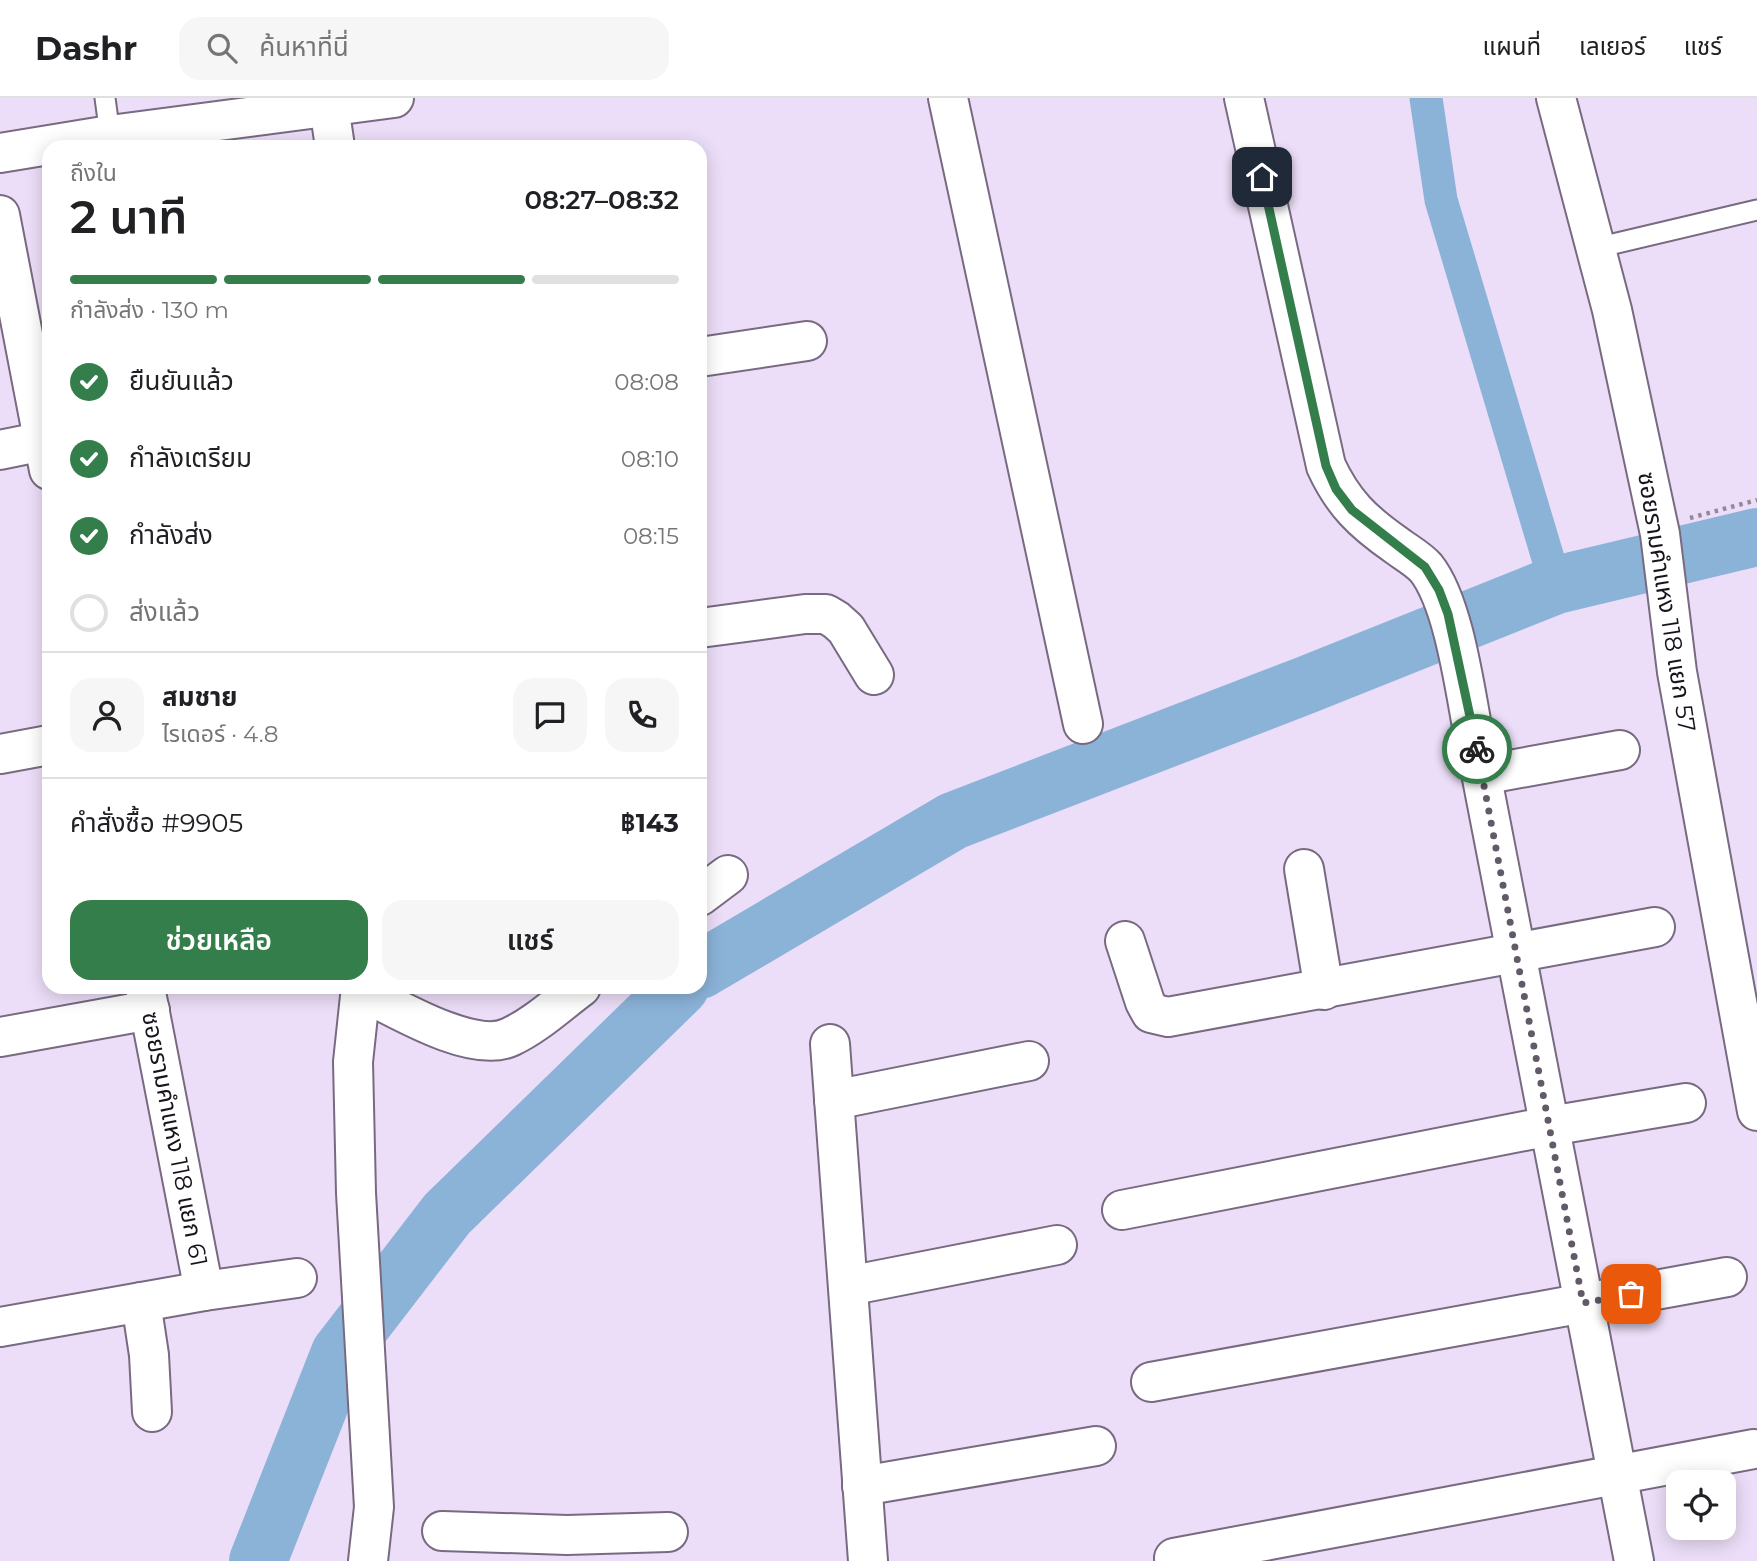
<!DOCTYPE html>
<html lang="th">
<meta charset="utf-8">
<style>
body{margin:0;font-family:Montserrat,"Noto Sans Thai",sans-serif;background:#f6f6f6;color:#202124;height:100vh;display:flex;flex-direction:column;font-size:26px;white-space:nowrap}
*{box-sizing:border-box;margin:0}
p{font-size:23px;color:#757577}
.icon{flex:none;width:38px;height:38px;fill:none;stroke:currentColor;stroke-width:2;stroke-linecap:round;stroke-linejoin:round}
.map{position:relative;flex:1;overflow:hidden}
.details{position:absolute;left:42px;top:42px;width:665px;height:854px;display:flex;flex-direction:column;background:#fff;border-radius:21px;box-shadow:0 4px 18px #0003}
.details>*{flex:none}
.fabs{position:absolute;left:1666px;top:1372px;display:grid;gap:14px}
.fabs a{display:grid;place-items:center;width:70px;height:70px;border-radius:14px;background:#fff;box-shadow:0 4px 18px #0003;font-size:35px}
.pin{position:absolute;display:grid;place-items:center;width:60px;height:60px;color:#fff;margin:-30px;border-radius:14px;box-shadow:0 4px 10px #0006}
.courier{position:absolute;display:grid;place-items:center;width:70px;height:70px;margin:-35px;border:5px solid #347e4c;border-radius:50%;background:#fff;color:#222;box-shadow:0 2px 9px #0007}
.summary em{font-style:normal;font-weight:600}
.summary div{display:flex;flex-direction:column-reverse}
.summary{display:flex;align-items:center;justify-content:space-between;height:119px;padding:0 28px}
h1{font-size:46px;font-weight:600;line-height:52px}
.bar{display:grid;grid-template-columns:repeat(4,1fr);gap:10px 7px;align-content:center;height:84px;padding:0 28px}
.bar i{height:9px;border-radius:5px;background:#e0e0e0}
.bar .current{background:#347e4c}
.bar p{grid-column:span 4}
.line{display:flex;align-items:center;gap:18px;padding:0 28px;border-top:2px solid #e0e0e0}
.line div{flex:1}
.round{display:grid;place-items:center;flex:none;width:74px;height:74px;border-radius:21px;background:#f6f6f6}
ol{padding:0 28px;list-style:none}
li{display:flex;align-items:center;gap:21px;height:77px}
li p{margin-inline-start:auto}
li .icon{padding:7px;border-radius:50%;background:#347e4c;color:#fff;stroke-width:4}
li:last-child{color:#757577}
li i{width:38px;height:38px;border:4px solid #e0e0e0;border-radius:50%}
.action{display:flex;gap:14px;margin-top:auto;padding:14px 28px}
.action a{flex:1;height:80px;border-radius:21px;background:#347e4c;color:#fff;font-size:28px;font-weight:600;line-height:80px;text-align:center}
.action a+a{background:#f6f6f6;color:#202124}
header{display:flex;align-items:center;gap:42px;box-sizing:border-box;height:98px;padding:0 35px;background:#fff;border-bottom:2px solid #e0e0e0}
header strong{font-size:33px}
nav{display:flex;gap:38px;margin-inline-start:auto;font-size:24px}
.search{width:490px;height:63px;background:#f6f6f6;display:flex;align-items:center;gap:18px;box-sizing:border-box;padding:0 24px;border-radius:21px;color:#757577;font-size:26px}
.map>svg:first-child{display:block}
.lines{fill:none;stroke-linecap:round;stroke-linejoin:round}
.canal{stroke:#8bb3d8;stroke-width:33}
.river{stroke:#8bb3d8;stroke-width:58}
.lane-casing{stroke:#776a81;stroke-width:23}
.street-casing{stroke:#776a81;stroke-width:42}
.path{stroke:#93899c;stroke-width:4.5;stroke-dasharray:3.5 5;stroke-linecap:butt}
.lane{stroke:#fff;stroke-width:19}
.street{stroke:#fff;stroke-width:38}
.done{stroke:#625a69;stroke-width:7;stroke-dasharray:0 12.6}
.route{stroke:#347e4c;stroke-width:9}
.labels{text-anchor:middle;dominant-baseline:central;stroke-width:5;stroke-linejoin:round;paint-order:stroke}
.street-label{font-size:24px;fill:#18131c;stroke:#fff}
</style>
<header>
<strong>Dashr</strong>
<div class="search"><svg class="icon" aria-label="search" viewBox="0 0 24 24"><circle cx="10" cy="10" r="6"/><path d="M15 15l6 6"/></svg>ค้นหาที่นี่</div>
<nav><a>แผนที่</a><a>เลเยอร์</a><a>แชร์</a></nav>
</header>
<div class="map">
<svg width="1757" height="1463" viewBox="0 0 1757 1463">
<rect width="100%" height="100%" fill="#ecdef8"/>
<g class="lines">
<polyline class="canal" points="1426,0 1441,102 1556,487"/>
<g class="river">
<polyline points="700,872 953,723 1306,587 1556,487 1757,439"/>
<polyline points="258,1463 340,1255 447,1116 680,889"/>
</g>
<g class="lane-casing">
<g id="lane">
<polyline points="105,0 110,37"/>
<polyline points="1596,150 1757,112"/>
</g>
</g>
<g class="street-casing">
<g id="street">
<polyline points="948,0 1083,626"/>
<path d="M 1244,0 L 1326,368 C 1343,405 1363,424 1396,447 C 1405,454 1418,461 1426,470 C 1454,505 1465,593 1474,639 L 1634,1463"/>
<polyline points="1556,0 1612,212 1660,436 1677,574 1757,1013"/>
<polyline points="329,8 335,49"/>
<polyline points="0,55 110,37 394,0"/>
<polyline points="0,117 49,372"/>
<polyline points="700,259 807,243"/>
<polyline points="0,352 44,343"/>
<polyline points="700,530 805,516 826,516 836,522 846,531 874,577"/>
<polyline points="0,656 49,647"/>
<polyline points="1482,677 1620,652"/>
<polyline points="1304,771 1324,892"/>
<polyline points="700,798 728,777"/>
<polyline points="1125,843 1145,904 1151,915 1168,919 1655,829"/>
<polyline points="145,889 204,1193"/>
<polyline points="361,889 353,964 356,1095 374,1409 368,1463"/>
<path d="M 360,892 C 394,909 473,957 510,939 C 536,927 558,906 581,889"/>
<polyline points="0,939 150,912"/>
<polyline points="830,946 868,1463"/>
<polyline points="834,1002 1029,963"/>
<polyline points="1122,1112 1550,1028 1686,1005"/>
<polyline points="848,1188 1057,1147"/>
<polyline points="141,1204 149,1257 152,1314"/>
<polyline points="0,1229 204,1193 297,1180"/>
<polyline points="1151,1284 1727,1179"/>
<polyline points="862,1388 1096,1348"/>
<polyline points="442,1433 567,1437 668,1434"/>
<polyline points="1174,1460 1754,1351"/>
</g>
</g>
<polyline class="path" points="1690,420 1757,402"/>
<use href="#lane" class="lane"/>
<use href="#street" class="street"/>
</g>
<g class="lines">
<polyline class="done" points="1477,651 1583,1205 1631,1196"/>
<polyline class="route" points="1262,79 1326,368 1336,391 1352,412 1425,469 1439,492 1448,516 1477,651"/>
</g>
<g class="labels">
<g class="street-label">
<text transform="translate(1667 504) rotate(81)">ซอยรามคำแหง 118 แยก 57</text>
<text transform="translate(175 1041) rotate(79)">ซอยรามคำแหง 118 แยก 61</text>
</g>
</g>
</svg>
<div class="fabs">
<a><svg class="icon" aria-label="locate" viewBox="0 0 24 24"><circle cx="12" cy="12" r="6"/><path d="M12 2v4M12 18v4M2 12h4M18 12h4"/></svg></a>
</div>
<div class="pin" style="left:1631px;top:1196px;background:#ea580c"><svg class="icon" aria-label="bag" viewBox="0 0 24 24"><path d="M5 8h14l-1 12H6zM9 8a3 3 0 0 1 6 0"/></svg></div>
<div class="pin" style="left:1262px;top:79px;background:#1f2937"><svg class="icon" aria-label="home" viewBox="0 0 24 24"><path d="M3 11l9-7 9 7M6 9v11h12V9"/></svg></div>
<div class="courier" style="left:1477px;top:651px"><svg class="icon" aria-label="bike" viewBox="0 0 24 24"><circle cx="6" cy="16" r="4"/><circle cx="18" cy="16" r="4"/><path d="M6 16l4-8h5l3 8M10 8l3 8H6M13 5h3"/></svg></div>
<section class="details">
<div class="summary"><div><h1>2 นาที</h1><p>ถึงใน</p></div><em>08:27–08:32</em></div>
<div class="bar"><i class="current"></i><i class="current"></i><i class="current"></i><i></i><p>กำลังส่ง · 130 m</p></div>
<ol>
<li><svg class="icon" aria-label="check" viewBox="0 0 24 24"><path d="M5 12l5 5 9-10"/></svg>ยืนยันแล้ว<p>08:08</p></li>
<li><svg class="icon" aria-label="check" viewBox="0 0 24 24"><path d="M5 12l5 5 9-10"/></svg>กำลังเตรียม<p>08:10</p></li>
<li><svg class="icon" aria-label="check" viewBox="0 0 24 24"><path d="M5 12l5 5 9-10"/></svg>กำลังส่ง<p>08:15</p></li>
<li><i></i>ส่งแล้ว</li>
</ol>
<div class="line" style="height:126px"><a class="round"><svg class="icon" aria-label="person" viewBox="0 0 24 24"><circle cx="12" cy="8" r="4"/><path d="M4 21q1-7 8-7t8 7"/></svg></a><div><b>สมชาย</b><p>ไรเดอร์ · 4.8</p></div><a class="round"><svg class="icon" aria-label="chat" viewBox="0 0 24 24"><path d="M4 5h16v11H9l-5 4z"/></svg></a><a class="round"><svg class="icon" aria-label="phone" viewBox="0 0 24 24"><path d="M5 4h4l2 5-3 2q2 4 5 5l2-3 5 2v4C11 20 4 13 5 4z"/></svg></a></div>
<div class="line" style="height:91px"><div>คำสั่งซื้อ #9905</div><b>฿143</b></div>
<div class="action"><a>ช่วยเหลือ</a><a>แชร์</a></div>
</section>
</div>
